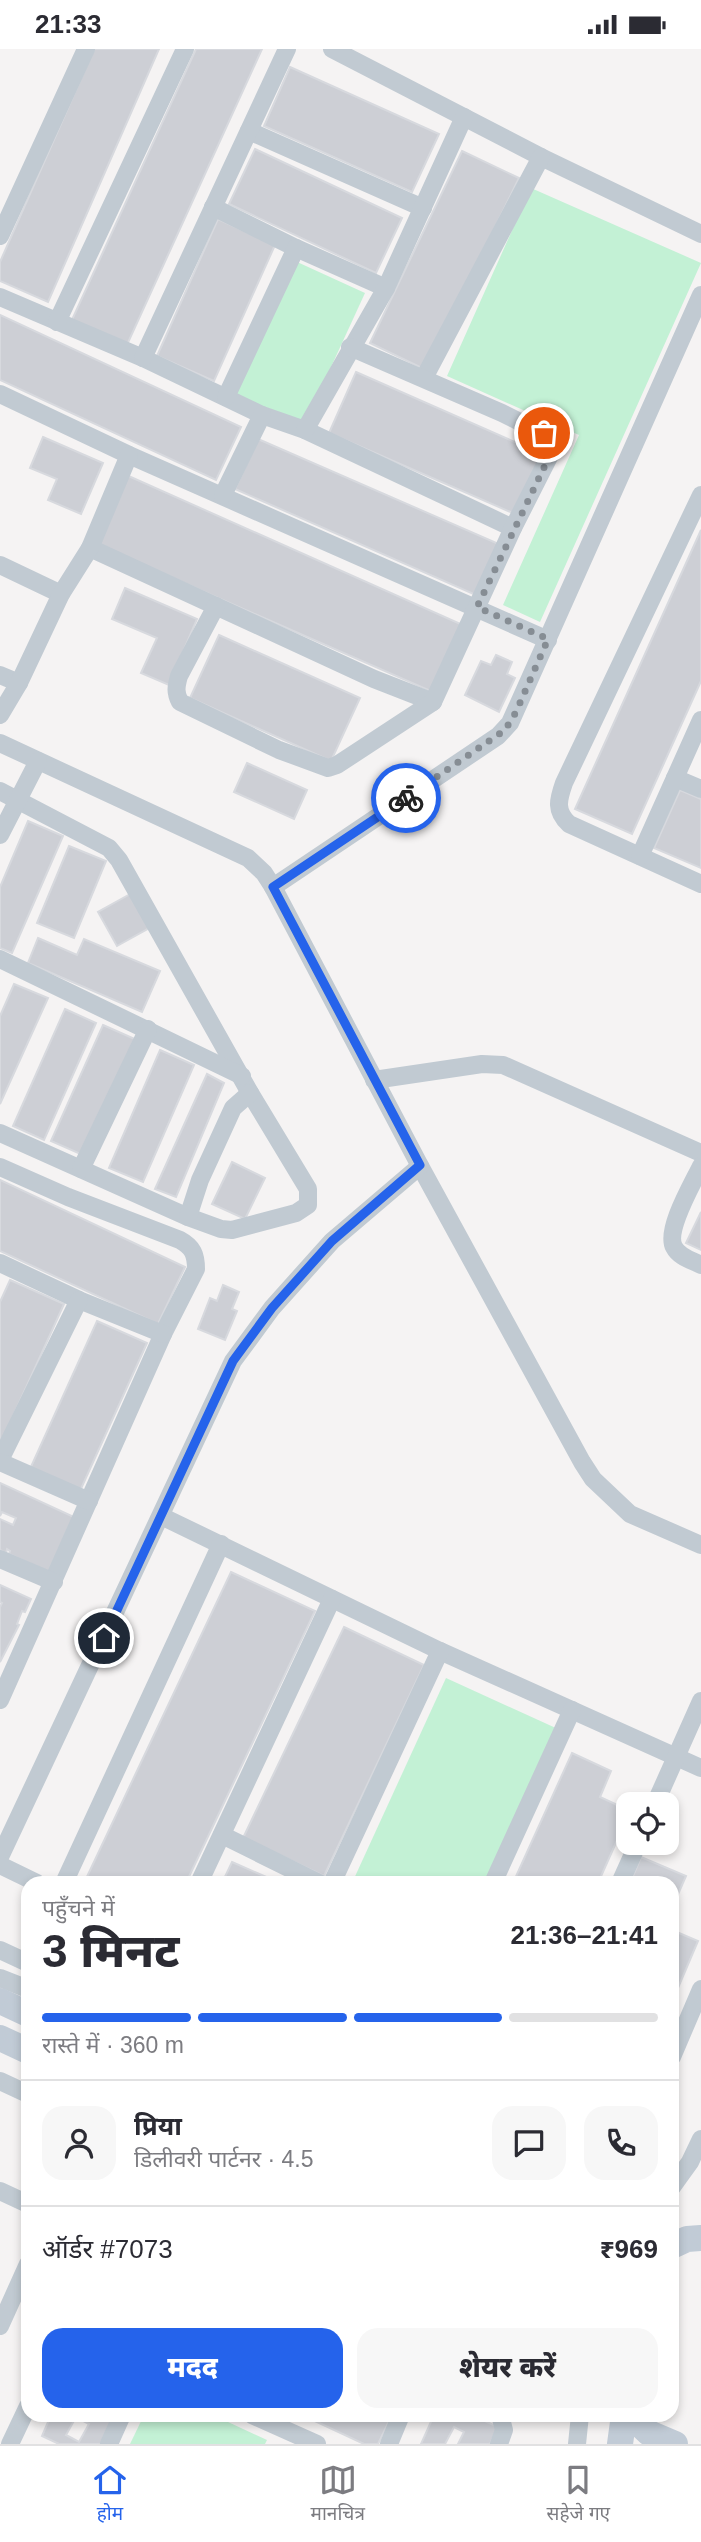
<!DOCTYPE html>
<html lang="hi">
<meta charset="utf-8">
<style>
body{margin:0;font-family:Helvetica,"Noto Sans Devanagari",sans-serif;background:#f7f7f7;color:#2b2b33;height:100vh;display:flex;flex-direction:column;font-size:26px;white-space:nowrap}
*{box-sizing:border-box;margin:0}
p{font-size:23px;color:#7c7c81}
.icon{flex:none;width:38px;height:38px;fill:none;stroke:currentColor;stroke-width:2;stroke-linecap:round;stroke-linejoin:round}
.map{position:relative;flex:1;overflow:hidden}
.side{position:absolute;left:21px;top:1827px;width:658px;height:546px;display:flex;flex-direction:column;background:#fff;border-radius:21px;box-shadow:0 4px 10px #0003}
.side>*{flex:none}
.tools{position:absolute;left:616px;top:1743px;display:grid;gap:14px}
.tools a{display:grid;place-items:center;width:63px;height:63px;border-radius:14px;background:#fff;box-shadow:0 4px 10px #0003;font-size:35px}
.pin{position:absolute;display:grid;place-items:center;width:60px;height:60px;color:#fff;margin:-30px;border:4px solid #fff;border-radius:50%;box-shadow:0 2px 7px #0007}
.courier{position:absolute;display:grid;place-items:center;width:70px;height:70px;margin:-35px;border:5px solid #2563eb;border-radius:50%;background:#fff;color:#222;box-shadow:0 2px 9px #0007}
.headline em{font-style:normal;font-weight:800}
.headline div{display:flex;flex-direction:column-reverse}
.headline{display:flex;align-items:center;justify-content:space-between;height:119px;padding:0 21px}
h1{font-size:46px;font-weight:800;line-height:52px}
.bar{display:grid;grid-template-columns:repeat(4,1fr);gap:10px 7px;align-content:center;height:84px;padding:0 21px}
.bar i{height:9px;border-radius:5px;background:#e1e1e2}
.bar .current{background:#2563eb}
.bar p{grid-column:span 4}
.line{display:flex;align-items:center;gap:18px;padding:0 21px;border-top:2px solid #e1e1e2}
.line div{flex:1}
.round{display:grid;place-items:center;flex:none;width:74px;height:74px;border-radius:21px;background:#f7f7f7}
.primary-button{display:flex;gap:14px;margin-top:auto;padding:14px 21px}
.primary-button a{flex:1;height:80px;border-radius:21px;background:#2563eb;color:#fff;font-size:28px;font-weight:800;line-height:80px;text-align:center}
.primary-button a+a{background:#f7f7f7;color:#2b2b33}
.status{display:flex;justify-content:space-between;align-items:center;height:49px;padding:0 35px;background:#fff;direction:ltr}
.status svg{height:19px;fill:currentColor}
.dock{display:flex;justify-content:space-around;align-items:center;height:98px;border-top:2px solid #e1e1e2;background:#fff;font-size:19px;color:#7c7c81}
.dock a{display:grid;justify-items:center;gap:4px}
.dock .current{color:#2563eb}
.map>svg:first-child{display:block}
.green{fill:#c3f1d5}
.building{fill:#cdcfd5;stroke:#d7d9de;stroke-width:2;fill-rule:evenodd}
.lines{fill:none;stroke-linecap:round;stroke-linejoin:round}
.street{stroke:#c1cad2;stroke-width:18}
.secondary{stroke:#c1cbd6;stroke-width:26}
.done{stroke:#868d94;stroke-width:7;stroke-dasharray:0 12.6}
.route{stroke:#2563eb;stroke-width:9}
</style>
<div class="status"><b>21:33</b><svg viewBox="0 0 49 12"><path d="M0 12V9h3v3zM5 12V6h3v6zM10 12V3h3v9zM15 12V0h3v12zM26 1h20v11H26zM47 4h2v5h-2z"/></svg></div>
<div class="map">
<svg width="701" height="2395" viewBox="0 0 701 2395">
<rect width="100%" height="100%" fill="#f5f3f3"/>
<g class="green">
<polygon points="531,139 701,214 540,573 503,556 579,386 447,327"/>
<polygon points="295,212 365,244 303,379 233,347"/>
<polygon points="446,1629 558,1680 487,1834 352,1834"/>
<polygon points="144,2366 213,2366 267,2391 265,2395 130,2395"/>
</g>
<g class="building">
<polygon points="94,0 159,0 48,253 0,232 0,213"/>
<polygon points="196,0 262,0 126,298 71,273"/>
<polygon points="290,18 439,85 412,143 264,77"/>
<polygon points="255,100 402,169 376,224 229,155"/>
<polygon points="462,102 519,129 426,321 370,294"/>
<polygon points="218,170 275,196 214,332 157,307"/>
<polygon points="0,266 241,378 216,431 0,331"/>
<polygon points="356,323 542,405 515,465 329,384"/>
<polygon points="43,388 103,414 81,465 48,451 57,430 30,419"/>
<polygon points="258,390 501,496 478,547 235,440"/>
<polygon points="124,425 465,577 435,644 95,495"/>
<polygon points="701,481 701,632 632,785 575,760"/>
<polygon points="125,539 197,570 169,636 141,624 157,589 112,570"/>
<polygon points="219,586 360,649 331,712 190,649"/>
<polygon points="496,606 512,613 507,625 515,629 499,663 465,646 481,612 491,616"/>
<polygon points="247,714 307,741 294,770 234,743"/>
<polygon points="680,741 701,750 701,819 654,799"/>
<polygon points="28,772 63,787 12,904 0,899 0,838"/>
<polygon points="69,797 106,812 74,889 37,874"/>
<polygon points="132,844 151,878 117,897 98,863"/>
<polygon points="38,889 77,906 84,890 160,922 142,963 28,914"/>
<polygon points="14,935 48,949 0,1055 0,967"/>
<polygon points="65,960 96,974 44,1091 13,1077"/>
<polygon points="103,976 137,991 85,1107 51,1092"/>
<polygon points="160,1001 194,1016 143,1133 109,1119"/>
<polygon points="207,1025 224,1034 176,1148 155,1140"/>
<polygon points="232,1113 265,1129 245,1170 212,1155"/>
<polygon points="0,1131 185,1218 158,1275 0,1202"/>
<polygon points="701,1163 701,1201 686,1194"/>
<polygon points="10,1231 64,1255 0,1396 0,1253"/>
<polygon points="223,1236 239,1243 232,1260 237,1262 225,1291 198,1280 210,1249 217,1252"/>
<polygon points="97,1272 147,1294 80,1442 30,1420"/>
<polygon points="0,1434 76,1469 50,1524 9,1505 10,1502 7,1500 6,1504 0,1501 0,1470 13,1476 16,1469 2,1463 0,1467"/>
<polygon points="231,1523 315,1562 186,1834 84,1834"/>
<polygon points="0,1536 31,1550 25,1563 22,1562 17,1575 19,1576 0,1613 0,1558 2,1554 0,1553"/>
<polygon points="344,1578 424,1616 324,1827 243,1789"/>
<polygon points="572,1704 611,1722 600,1748 628,1761 628,1767 598,1834 513,1834"/>
<polygon points="641,1808 686,1827 672,1859 672,1834 630,1834"/>
<polygon points="232,1813 280,1834 222,1834"/>
<polygon points="672,1881 698,1892 672,1953"/>
<path d="M 51,2366 L 118,2366 L 105,2395 L 59,2395 L 42,2387 ZM 76,2368 L 89,2375 L 79,2393 L 66,2386 Z"/>
<polygon points="302,2366 371,2366 377,2369 378,2366 392,2366 378,2395 364,2395"/>
<polygon points="434,2366 472,2366 498,2378 490,2395 458,2395 464,2383 454,2378 445,2395 421,2395"/>
</g>
<g class="lines">
<g class="street">
<polyline points="332,0 541,108 701,185"/>
<polyline points="249,82 423,159"/>
<polyline points="213,158 296,199 386,239"/>
<polyline points="0,187 86,0"/>
<polyline points="0,248 143,309 262,366 305,381 513,479"/>
<polyline points="57,273 185,0"/>
<polyline points="143,309 287,0"/>
<polyline points="424,329 541,108"/>
<polyline points="0,345 129,406 548,591"/>
<polyline points="226,348 296,199"/>
<polyline points="305,381 386,239 464,68"/>
<polyline points="223,446 262,366"/>
<path d="M 701,446 L 564,734 C 558,751 555,762 569,775 L 701,835"/>
<polyline points="90,499 374,630 433,653"/>
<polyline points="0,516 61,545"/>
<path d="M 216,557 L 179,627 C 176,638 175,643 180,653 L 279,701 L 328,719 L 337,716 L 433,653 L 513,479 L 550,406 L 553,396 L 544,385 L 502,364 L 350,298"/>
<polyline points="0,626 19,634"/>
<polyline points="0,666 19,634 61,545 90,499 129,406"/>
<polyline points="0,694 248,809 264,824 273,838 420,1117 582,1413 593,1430 630,1465 701,1496"/>
<polyline points="675,729 701,740"/>
<polyline points="0,742 109,799 119,811 250,1044 308,1140 308,1156 296,1164 232,1181 221,1180 188,1168 0,1084"/>
<polyline points="0,786 38,712"/>
<polyline points="640,807 701,671"/>
<polyline points="273,838 498,687 510,674 701,246"/>
<polyline points="0,910 242,1027"/>
<polyline points="374,1031 482,1015 503,1016 701,1104"/>
<path d="M 701,1117 C 693,1134 665,1181 674,1198 C 679,1208 691,1211 701,1216"/>
<path d="M 0,1118 L 68,1148 L 180,1191 C 193,1198 196,1206 196,1220 L 163,1285 L 0,1651"/>
<polyline points="81,1120 148,980"/>
<polyline points="188,1168 200,1131 233,1059 250,1044"/>
<polyline points="0,1214 79,1251 163,1285"/>
<polyline points="0,1411 79,1251"/>
<polyline points="0,1413 89,1452"/>
<polyline points="161,1467 440,1602 701,1719"/>
<polyline points="0,1510 54,1533"/>
<polyline points="655,1755 701,1652"/>
<polyline points="222,1786 319,1834"/>
<polyline points="0,1808 233,1312 272,1259 332,1192 420,1117"/>
<polyline points="0,1816 37,1834"/>
<polyline points="64,1834 221,1495"/>
<polyline points="199,1834 332,1550"/>
<polyline points="332,1834 440,1602"/>
<polyline points="493,1834 572,1661"/>
<polyline points="620,1834 638,1794"/>
<polyline points="0,1901 28,1914"/>
<polyline points="0,1929 28,1940"/>
<polyline points="672,2008 701,1940"/>
<polyline points="0,2032 28,2045"/>
<polyline points="672,2138 690,2113 701,2090"/>
<polyline points="0,2142 28,2155"/>
<polyline points="0,2277 28,2215"/>
<polyline points="252,2366 317,2395"/>
<polyline points="10,2395 28,2357"/>
<polyline points="109,2395 122,2366"/>
<polyline points="389,2395 401,2366"/>
<polyline points="499,2395 504,2381 500,2366"/>
<polyline points="577,2395 580,2366"/>
</g>
<g class="secondary">
<polyline points="0,1952 28,1965"/>
<polyline points="0,1989 28,2002"/>
<polyline points="672,2197 687,2190 701,2189"/>
<polyline points="630,2366 649,2384 675,2395"/>
<polyline points="620,2395 624,2366"/>
</g>
</g>
<g class="lines">
<polyline class="done" points="406,749 505,681 516,663 548,590 477,558 550,406 552,396 544,384"/>
<polyline class="route" points="104,1589 233,1312 272,1259 332,1192 420,1116 273,838 406,749"/>
</g>
</svg>
<div class="tools">
<a><svg class="icon" aria-label="locate" viewBox="0 0 24 24"><circle cx="12" cy="12" r="6"/><path d="M12 2v4M12 18v4M2 12h4M18 12h4"/></svg></a>
</div>
<div class="pin" style="left:544px;top:384px;background:#ea580c"><svg class="icon" aria-label="bag" viewBox="0 0 24 24"><path d="M5 8h14l-1 12H6zM9 8a3 3 0 0 1 6 0"/></svg></div>
<div class="pin" style="left:104px;top:1589px;background:#1f2937"><svg class="icon" aria-label="home" viewBox="0 0 24 24"><path d="M3 11l9-7 9 7M6 9v11h12V9"/></svg></div>
<div class="courier" style="left:406px;top:749px"><svg class="icon" aria-label="bike" viewBox="0 0 24 24"><circle cx="6" cy="16" r="4"/><circle cx="18" cy="16" r="4"/><path d="M6 16l4-8h5l3 8M10 8l3 8H6M13 5h3"/></svg></div>
<section class="side">
<div class="headline"><div><h1>3 मिनट</h1><p>पहुँचने में</p></div><em>21:36–21:41</em></div>
<div class="bar"><i class="current"></i><i class="current"></i><i class="current"></i><i></i><p>रास्ते में · 360 m</p></div>
<div class="line" style="height:126px"><a class="round"><svg class="icon" aria-label="person" viewBox="0 0 24 24"><circle cx="12" cy="8" r="4"/><path d="M4 21q1-7 8-7t8 7"/></svg></a><div><b>प्रिया</b><p>डिलीवरी पार्टनर · 4.5</p></div><a class="round"><svg class="icon" aria-label="chat" viewBox="0 0 24 24"><path d="M4 5h16v11H9l-5 4z"/></svg></a><a class="round"><svg class="icon" aria-label="phone" viewBox="0 0 24 24"><path d="M5 4h4l2 5-3 2q2 4 5 5l2-3 5 2v4C11 20 4 13 5 4z"/></svg></a></div>
<div class="line" style="height:91px"><div>ऑर्डर #7073</div><b>₹969</b></div>
<div class="primary-button"><a>मदद</a><a>शेयर करें</a></div>
</section>
</div>
<nav class="dock">
<a class="current"><svg class="icon" aria-label="home" viewBox="0 0 24 24"><path d="M3 11l9-7 9 7M6 9v11h12V9"/></svg>होम</a>
<a><svg class="icon" aria-label="map" viewBox="0 0 24 24"><path d="M3 6l6-2 6 2 6-2v14l-6 2-6-2-6 2zM9 4v14M15 6v14"/></svg>मानचित्र</a>
<a><svg class="icon" aria-label="saved" viewBox="0 0 24 24"><path d="M7 4h10v16l-5-4-5 4z"/></svg>सहेजे गए</a>
</nav>
